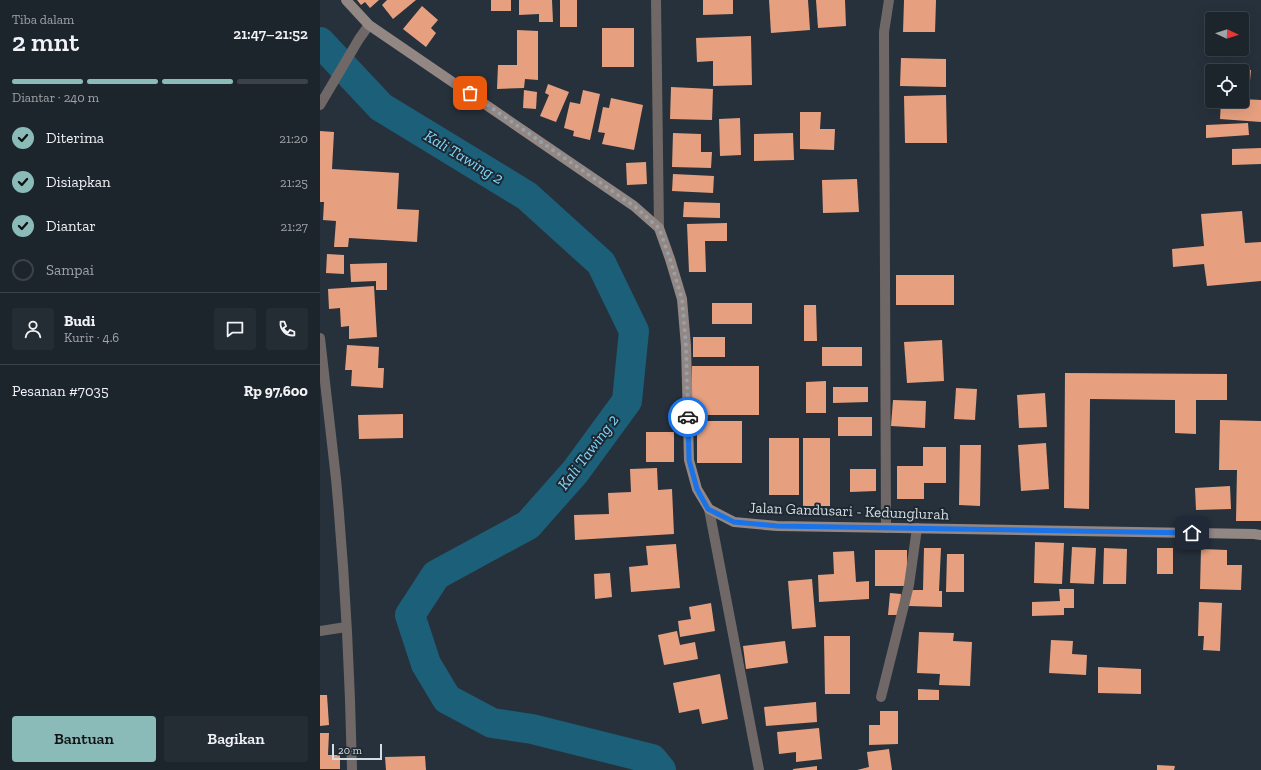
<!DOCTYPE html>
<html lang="id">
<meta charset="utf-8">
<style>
body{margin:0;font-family:"Zilla Slab",serif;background:#252d34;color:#f1f3f6;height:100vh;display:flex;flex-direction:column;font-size:15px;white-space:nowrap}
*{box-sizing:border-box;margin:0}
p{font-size:13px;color:#a0a5a9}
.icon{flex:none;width:22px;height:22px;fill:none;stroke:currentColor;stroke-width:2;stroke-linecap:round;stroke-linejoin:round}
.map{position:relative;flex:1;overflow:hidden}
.panel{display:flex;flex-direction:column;background:#1d252c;width:320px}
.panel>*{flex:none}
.needle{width:26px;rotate:93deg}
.fabs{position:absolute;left:885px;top:12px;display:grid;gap:8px}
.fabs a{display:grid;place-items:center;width:44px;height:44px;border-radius:4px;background:#1d252c;box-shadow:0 4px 16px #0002,0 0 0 1px #3b4248;font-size:20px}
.scale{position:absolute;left:12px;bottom:10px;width:50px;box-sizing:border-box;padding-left:4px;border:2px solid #d5dce2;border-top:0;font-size:11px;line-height:14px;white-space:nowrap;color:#d5dce2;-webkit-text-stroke:3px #1d2831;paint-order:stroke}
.pin{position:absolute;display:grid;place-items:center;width:34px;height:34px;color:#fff;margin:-17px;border-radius:8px;box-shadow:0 2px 6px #0006}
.courier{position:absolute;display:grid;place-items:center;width:40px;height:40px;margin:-20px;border:3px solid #1a73e8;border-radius:50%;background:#fff;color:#222;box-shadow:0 1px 5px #0007}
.head em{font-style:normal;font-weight:600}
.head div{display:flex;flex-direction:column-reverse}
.head{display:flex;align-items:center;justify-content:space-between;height:68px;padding:0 12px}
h1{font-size:26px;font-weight:600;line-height:30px}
.bar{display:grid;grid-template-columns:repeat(4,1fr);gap:6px 4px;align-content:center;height:48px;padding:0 12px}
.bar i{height:5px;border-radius:3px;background:#3b4248}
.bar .on{background:#8bbbb9}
.bar p{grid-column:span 4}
.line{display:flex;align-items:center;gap:10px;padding:0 12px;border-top:1px solid #3b4248}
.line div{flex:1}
.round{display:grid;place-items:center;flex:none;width:42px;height:42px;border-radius:4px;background:#252d34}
ol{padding:0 12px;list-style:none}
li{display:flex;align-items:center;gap:12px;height:44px}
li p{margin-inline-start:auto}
li .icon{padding:4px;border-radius:50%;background:#8bbbb9;color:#111;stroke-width:4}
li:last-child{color:#a0a5a9}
li i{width:22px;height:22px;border:2px solid #3b4248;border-radius:50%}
.button{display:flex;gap:8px;margin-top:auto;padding:8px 12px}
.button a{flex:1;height:46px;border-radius:4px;background:#8bbbb9;color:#111;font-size:16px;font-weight:600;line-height:46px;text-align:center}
.button a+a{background:#252d34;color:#f1f3f6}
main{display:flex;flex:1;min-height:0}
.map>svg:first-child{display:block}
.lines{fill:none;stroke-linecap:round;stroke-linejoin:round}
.river{stroke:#1c5f79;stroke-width:30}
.building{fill:#e7a07f}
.street{stroke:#706866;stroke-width:10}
.secondary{stroke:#938784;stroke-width:10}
.done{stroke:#98a0a8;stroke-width:4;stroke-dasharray:0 7.2}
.route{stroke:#1a73e8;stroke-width:5}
.labels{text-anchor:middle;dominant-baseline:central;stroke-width:4;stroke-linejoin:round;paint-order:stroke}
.street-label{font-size:15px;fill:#d5dce2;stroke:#1d2831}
.water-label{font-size:16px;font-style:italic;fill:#7fd7fe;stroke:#1d2831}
</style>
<main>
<section class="panel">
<div class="head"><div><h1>2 mnt</h1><p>Tiba dalam</p></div><em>21:47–21:52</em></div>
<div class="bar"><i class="on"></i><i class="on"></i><i class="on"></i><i></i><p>Diantar · 240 m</p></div>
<ol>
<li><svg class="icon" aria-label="check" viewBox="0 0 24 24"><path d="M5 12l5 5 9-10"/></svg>Diterima<p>21:20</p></li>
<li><svg class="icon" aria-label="check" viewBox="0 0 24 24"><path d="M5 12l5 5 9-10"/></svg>Disiapkan<p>21:25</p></li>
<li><svg class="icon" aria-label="check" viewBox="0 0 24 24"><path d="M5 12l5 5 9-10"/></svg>Diantar<p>21:27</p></li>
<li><i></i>Sampai</li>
</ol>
<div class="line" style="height:72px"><a class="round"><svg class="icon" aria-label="person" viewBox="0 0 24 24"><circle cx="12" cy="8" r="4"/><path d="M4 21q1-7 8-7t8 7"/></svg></a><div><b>Budi</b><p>Kurir · 4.6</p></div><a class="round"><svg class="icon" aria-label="chat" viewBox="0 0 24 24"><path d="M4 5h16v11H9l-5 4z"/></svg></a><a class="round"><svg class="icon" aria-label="phone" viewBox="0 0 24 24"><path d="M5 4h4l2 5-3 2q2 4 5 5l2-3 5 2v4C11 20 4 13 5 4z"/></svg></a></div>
<div class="line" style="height:52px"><div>Pesanan #7035</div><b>Rp 97,600</b></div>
<div class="button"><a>Bantuan</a><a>Bagikan</a></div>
</section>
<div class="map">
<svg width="941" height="770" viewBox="0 0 941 770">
<rect width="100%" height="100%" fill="#27313b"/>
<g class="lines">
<polyline class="river" points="0,42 61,107 207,196 281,263 314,331 307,401 255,472 208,525 116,575 90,615 106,664 127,699 172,723 212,729 332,759 341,770"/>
</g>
<g class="building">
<polygon points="37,0 59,0 50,8 45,2 41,5"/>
<polygon points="67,0 96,0 73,19 62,5"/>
<rect x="171" y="0" width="20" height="11"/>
<polygon points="199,0 232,0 233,22 219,22 219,14 199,15"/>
<rect x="240" y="0" width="17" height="27"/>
<polygon points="383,0 413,0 413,14 383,15"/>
<polygon points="449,0 488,0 490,30 451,33"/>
<polygon points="496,0 525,0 526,26 498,28"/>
<polygon points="584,0 616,0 615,32 583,32"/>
<polygon points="102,6 118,20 111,28 116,33 106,47 83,29"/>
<rect x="282" y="28" width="32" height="39"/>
<polygon points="197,30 218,31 218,80 205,79 204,88 177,89 178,65 197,65"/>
<polygon points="431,36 432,85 393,86 393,61 377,62 376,38"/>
<polygon points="581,58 626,59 626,87 580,86"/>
<polygon points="895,68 931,70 930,81 922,81 922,71 895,71"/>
<polygon points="228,84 249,92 236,122 220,116 229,95 225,93"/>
<polygon points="351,87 393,89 392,120 350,119"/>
<polygon points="204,90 217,92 216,109 203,108"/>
<polygon points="263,90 280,94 270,140 253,136 254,131 244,128 250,102 260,104"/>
<polygon points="626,95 627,143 585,143 584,96"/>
<polygon points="291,98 323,105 314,150 282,144 285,133 278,132 283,107 289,108"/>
<polygon points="922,99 941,100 941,122 900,119 901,101 922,101"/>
<polygon points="480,112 501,112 500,129 515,129 514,150 480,149"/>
<polygon points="420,118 421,155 400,156 399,119"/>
<polygon points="928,123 929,135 886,138 886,125"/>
<polygon points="0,131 14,132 12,169 79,173 77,209 99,210 97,242 29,238 28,247 14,247 16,221 3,220 4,202 0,202"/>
<polygon points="353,133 381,134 381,152 392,152 391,168 352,167"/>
<polygon points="473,133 474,160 434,161 434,134"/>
<polygon points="941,148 941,164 912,165 912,149"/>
<polygon points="326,162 327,184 307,185 306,163"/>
<polygon points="353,174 394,176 393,193 352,191"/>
<polygon points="537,179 539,212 503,213 502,180"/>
<polygon points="364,202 400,203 400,218 363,217"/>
<polygon points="922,211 925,243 941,242 941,281 887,286 884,264 853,267 852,249 884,246 881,214"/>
<polygon points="407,223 407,241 385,241 386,272 369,272 367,224"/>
<polygon points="7,254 24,255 24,274 6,273"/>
<polygon points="67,263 67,290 56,290 56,281 31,282 30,264"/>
<rect x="576" y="275" width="58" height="30"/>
<polygon points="54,286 57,337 29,339 29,326 21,327 20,308 9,309 8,289"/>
<rect x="392" y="303" width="40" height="21"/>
<polygon points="484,305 496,305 497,341 484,341"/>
<rect x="373" y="337" width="32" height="20"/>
<polygon points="622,340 624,381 587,383 584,342"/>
<polygon points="27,345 59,347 58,368 64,368 63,388 31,386 32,370 25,370"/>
<rect x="502" y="347" width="40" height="19"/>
<polygon points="372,366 439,366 439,415 371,415"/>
<polygon points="745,373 907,374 907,400 876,400 876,434 855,433 855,400 770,399 769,509 744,508"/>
<polygon points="506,381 506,413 486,413 486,382"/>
<polygon points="513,387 548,387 548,402 513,403"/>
<polygon points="636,388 657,389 655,420 634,419"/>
<polygon points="725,393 727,427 699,428 697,395"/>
<polygon points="573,400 606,401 605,428 571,426"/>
<polygon points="83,414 83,438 39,439 38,415"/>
<rect x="518" y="417" width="34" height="19"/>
<polygon points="900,420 941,421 941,521 916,521 917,470 899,470"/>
<rect x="377" y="421" width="45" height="42"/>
<rect x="326" y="432" width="28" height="30"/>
<rect x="449" y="438" width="30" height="57"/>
<rect x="483" y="438" width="27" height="68"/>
<polygon points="726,443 729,489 701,491 698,445"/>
<polygon points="640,445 661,445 660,506 639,505"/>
<polygon points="603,447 626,447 626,483 604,483 604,499 577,499 577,466 603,466"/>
<polygon points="337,468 338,490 352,489 354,534 255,540 254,515 289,514 288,493 311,492 310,469"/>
<polygon points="530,469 556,469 556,491 530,492"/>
<polygon points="910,486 911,509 876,510 875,488"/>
<polygon points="715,542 744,543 742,584 714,583"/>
<polygon points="356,544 360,588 311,592 309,567 328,565 326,546"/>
<polygon points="752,547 776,548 774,584 750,583"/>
<polygon points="604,548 621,548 619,591 622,591 622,607 589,606 590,590 603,590"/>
<polygon points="784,548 807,549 806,584 783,584"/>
<rect x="837" y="548" width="16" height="26"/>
<polygon points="881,549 907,550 907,565 922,565 921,590 880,589"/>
<rect x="555" y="550" width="32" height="36"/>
<polygon points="534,551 536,582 549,581 549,599 499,602 498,575 514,574 513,552"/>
<polygon points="627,554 644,554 644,592 626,592"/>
<polygon points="290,573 292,597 275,599 274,574"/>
<polygon points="492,579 496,627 472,629 468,581"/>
<polygon points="739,589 754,589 754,608 744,608 744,615 712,616 712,602 740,601"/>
<polygon points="570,593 581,594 580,615 568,615"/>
<polygon points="879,602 902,603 900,651 883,650 884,636 878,636"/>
<polygon points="391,603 395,631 360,637 358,621 371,619 369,607"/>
<polygon points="357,631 360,645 375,642 378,659 344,665 338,635"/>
<polygon points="599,632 634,633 633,641 652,642 650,686 619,685 620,674 597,673"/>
<polygon points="504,636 530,636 530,694 505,694"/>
<polygon points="731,640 753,641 752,654 767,655 766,675 729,673"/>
<polygon points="465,641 468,663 426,669 423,646"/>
<polygon points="778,667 821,669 821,694 778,693"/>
<polygon points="400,674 408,719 382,724 379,709 359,713 353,683"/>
<polygon points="598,689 619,690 619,700 598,700"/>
<polygon points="0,695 7,695 9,725 0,726"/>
<polygon points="496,702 497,722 446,726 444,707"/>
<polygon points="560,711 578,711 578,744 549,745 549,725 560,725"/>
<polygon points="499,728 502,759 476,762 476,752 459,754 457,732"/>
<polygon points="0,733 9,733 8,755 20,755 20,769 0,769"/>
<polygon points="569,749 572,770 537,770 549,767 547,752"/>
<polygon points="105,756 106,770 66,770 65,757"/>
<polygon points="837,765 855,766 854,770 837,770"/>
<polygon points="497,766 497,770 473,770 473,769"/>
</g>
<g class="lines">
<g class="street">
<polyline points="336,0 339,228"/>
<polyline points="0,105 39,39 49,25"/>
<path d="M 0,338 C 5,385 11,432 16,479 C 25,576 30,673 32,770"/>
<polyline points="389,509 439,770"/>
<polyline points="566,528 564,32 569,0"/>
<polyline points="0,631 26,627"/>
<polyline points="561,697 589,585 597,528"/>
</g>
<polyline class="secondary" points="26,0 49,25 314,206 339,228 350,259 362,299 366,346 369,460 377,489 389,509 414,522 457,526 934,534 941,535"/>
</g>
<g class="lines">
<polyline class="done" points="150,93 314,206 339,228 350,259 362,299 366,346 368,417"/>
<polyline class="route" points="368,417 369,460 377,489 388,509 414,522 457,526 872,533"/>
</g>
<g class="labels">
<g class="street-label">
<text transform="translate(529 511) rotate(2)">Jalan Gandusari - Kedunglurah</text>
</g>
<g class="water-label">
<text transform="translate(144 157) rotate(31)">Kali Tawing 2</text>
<text transform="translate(268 452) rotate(-53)">Kali Tawing 2</text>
</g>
</g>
</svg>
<div class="fabs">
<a><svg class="needle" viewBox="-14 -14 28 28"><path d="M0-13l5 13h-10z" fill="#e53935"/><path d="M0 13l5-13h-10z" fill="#a0a5a9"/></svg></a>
<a><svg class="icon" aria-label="locate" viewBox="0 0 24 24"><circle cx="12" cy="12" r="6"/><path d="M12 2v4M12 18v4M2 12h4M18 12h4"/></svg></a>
</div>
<div class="scale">20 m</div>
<div class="pin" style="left:150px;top:93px;background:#ea580c"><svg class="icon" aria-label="bag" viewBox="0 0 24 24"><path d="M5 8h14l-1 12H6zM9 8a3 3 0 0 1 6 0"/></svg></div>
<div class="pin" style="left:872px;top:533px;background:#1f2937"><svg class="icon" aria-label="home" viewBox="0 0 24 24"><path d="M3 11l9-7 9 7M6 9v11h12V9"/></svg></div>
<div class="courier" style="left:368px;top:417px"><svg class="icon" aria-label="car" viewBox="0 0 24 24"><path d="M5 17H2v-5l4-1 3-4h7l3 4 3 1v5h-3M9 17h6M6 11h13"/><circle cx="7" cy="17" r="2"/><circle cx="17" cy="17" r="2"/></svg></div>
</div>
</main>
